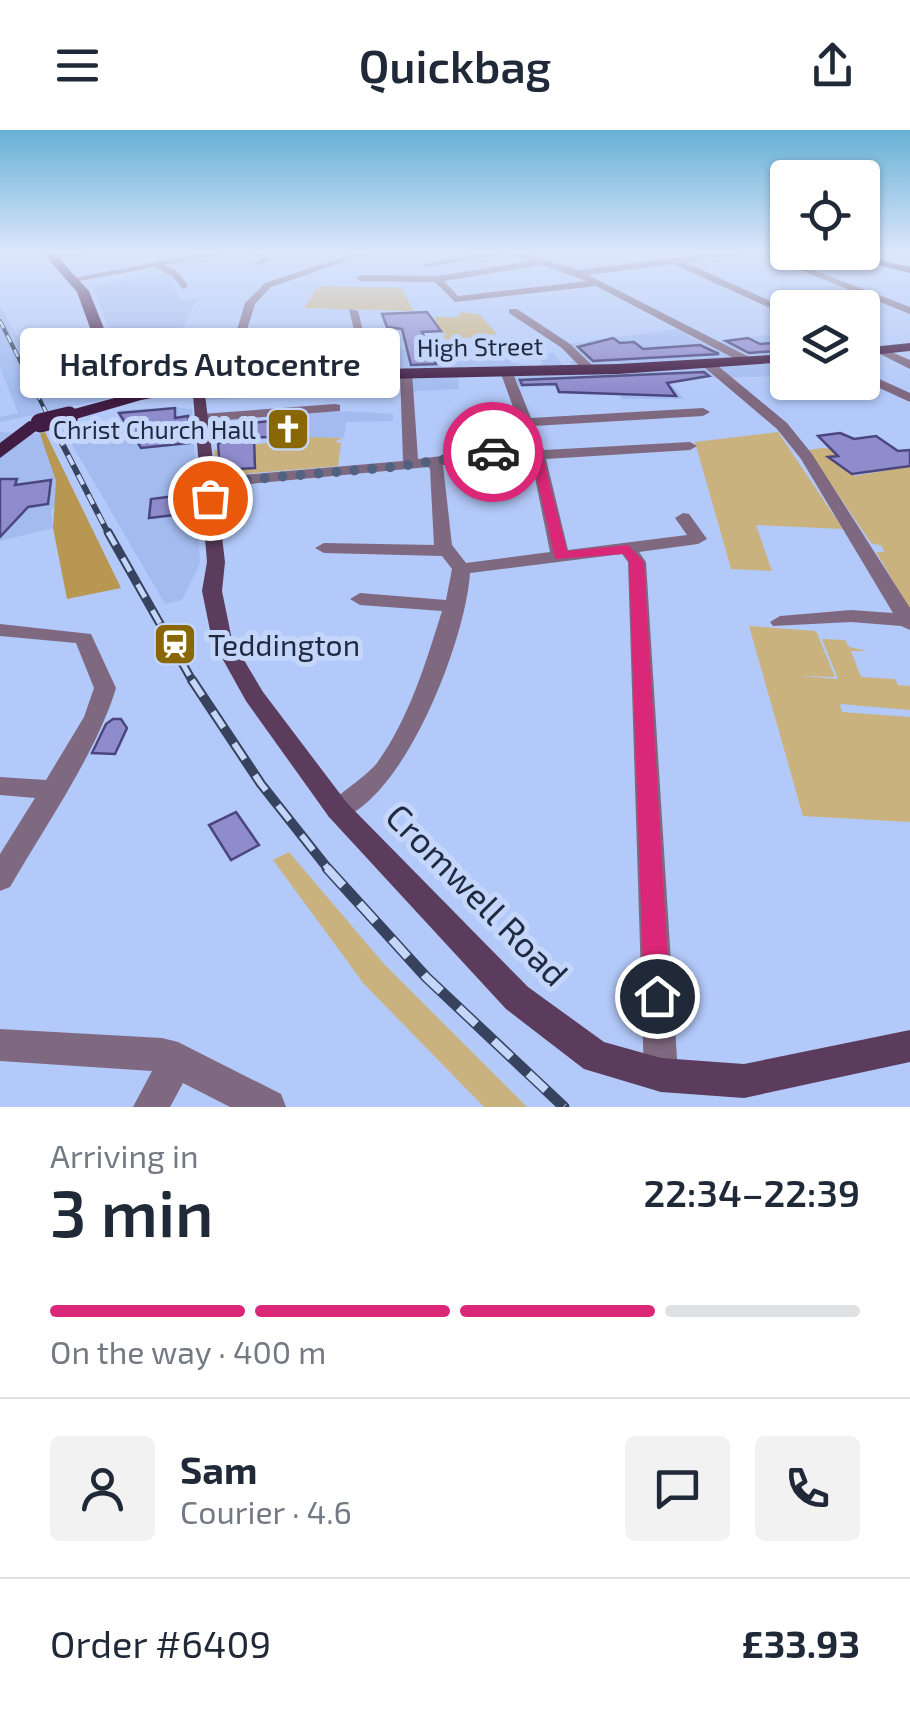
<!DOCTYPE html>
<meta charset="utf-8">
<style>
body{margin:0;font-family:"Exo 2",sans-serif;background:#f2f2f3;color:#1f2937;height:100vh;display:flex;flex-direction:column;font-size:38px;white-space:nowrap}
*{box-sizing:border-box;margin:0}
p{font-size:32px;color:#747a83}
.icon{flex:none;width:55px;height:55px;fill:none;stroke:currentColor;stroke-width:2;stroke-linecap:round;stroke-linejoin:round}
.map{position:relative;height:977px;overflow:hidden}
.side{display:flex;flex-direction:column;background:#fff;flex:1}
.side>*{flex:none}
.fabs{position:absolute;left:770px;top:30px;display:grid;gap:20px}
.fabs a{display:grid;place-items:center;width:110px;height:110px;border-radius:10px;background:#fff;box-shadow:0 2px 8px #0004;font-size:50px}
.pin{position:absolute;display:grid;place-items:center;width:85px;height:85px;color:#fff;margin:-42px;border:5px solid #fff;border-radius:50%;box-shadow:0 2px 10px #0007}
.courier{position:absolute;display:grid;place-items:center;width:100px;height:100px;margin:-50px;border:8px solid #db2777;border-radius:50%;background:#fff;color:#222;box-shadow:0 2px 12px #0007}
.bubble{position:absolute;height:70px;border-radius:10px;background:#fff;box-shadow:0 2px 8px #0004;font-size:32px;font-weight:600;line-height:70px;text-align:center}
.headline em{font-style:normal;font-weight:600}
.headline div{display:flex;flex-direction:column-reverse}
.headline{display:flex;align-items:center;justify-content:space-between;height:170px;padding:0 50px}
h1{font-size:65px;font-weight:600;line-height:75px}
.bar{display:grid;grid-template-columns:repeat(4,1fr);gap:15px 10px;align-content:center;height:120px;padding:0 50px}
.bar i{height:12px;border-radius:8px;background:#e0e1e3}
.bar .current{background:#db2777}
.bar p{grid-column:span 4}
.line{display:flex;align-items:center;gap:25px;padding:0 50px;border-top:2px solid #e0e1e3}
.line div{flex:1}
.round{display:grid;place-items:center;flex:none;width:105px;height:105px;border-radius:10px;background:#f2f2f3}
header{display:flex;justify-content:space-between;align-items:center;height:130px;padding:0 50px;background:#fff;font-size:45px;font-weight:600}
.map>svg:first-child{display:block}
.built{fill:#a3bbef}
.green{fill:#cab27e}
.forest{fill:#b79752}
.building{fill:#8f8ccd;stroke:#4b477e;stroke-width:2.5}
.lines{fill:none;stroke-linecap:round;stroke-linejoin:round}
.minor{fill:#7f6980;fill-rule:evenodd}
.secondary{fill:#5b3c5c;fill-rule:evenodd}
.primary{fill:#411c43;fill-rule:evenodd}
.rail-far4-casing{stroke:#37435e;stroke-width:4}
.rail-far3-casing{stroke:#37435e;stroke-width:6}
.rail-far2-casing{stroke:#37435e;stroke-width:9}
.rail-far1-casing{stroke:#37435e;stroke-width:10}
.rail-casing{stroke:#37435e;stroke-width:11}
.rail-far4{stroke:#c5d6fb;stroke-width:2.5;stroke-dasharray:8;stroke-linecap:butt}
.rail-far3{stroke:#c5d6fb;stroke-width:4;stroke-dasharray:11;stroke-linecap:butt}
.rail-far2{stroke:#c5d6fb;stroke-width:5;stroke-dasharray:15;stroke-linecap:butt}
.rail-far1{stroke:#c5d6fb;stroke-width:6;stroke-dasharray:19;stroke-linecap:butt}
.rail{stroke:#c5d6fb;stroke-width:8;stroke-dasharray:24;stroke-linecap:butt}
.primary-bridge-far1{stroke:#411c43;stroke-width:15}
.primary-bridge{stroke:#411c43;stroke-width:19}
.route{fill:#db2777}
.done{stroke:#536181;stroke-width:10;stroke-dasharray:0 18}
.labels{text-anchor:middle;dominant-baseline:central;stroke-width:10;stroke-linejoin:round;paint-order:stroke}
.far-street-label{font-size:25px;fill:#1f2940;stroke:#c5d6fb}
.far-poi-label{font-size:25px;fill:#1f2940;stroke:#c5d6fb;text-anchor:end}
.poi-label{font-size:30px;fill:#1f2940;stroke:#c5d6fb;text-anchor:start}
.near-street-label{font-size:35px;fill:#1f2940;stroke:#c5d6fb}
</style>
<header><svg class="icon" aria-label="menu" viewBox="0 0 24 24"><path d="M4 6h16M4 12h16M4 18h16"/></svg>Quickbag<svg class="icon" aria-label="share" viewBox="0 0 24 24"><path d="M12 15V3M7 8l5-5 5 5M5 13v7h14v-7"/></svg></header>
<div class="map">
<svg width="910" height="977" viewBox="0 0 910 977">
<rect width="100%" height="100%" fill="#b3c9f9"/>
<g class="built">
<polygon points="170,143 180,171 197,169 173,217 227,214 219,237 132,240 111,206 93,156"/>
<polygon points="0,175 41,249 110,243 115,249 89,254 93,263 116,258 106,262 111,268 0,292 0,287 18,283 0,237"/>
<polygon points="677,199 704,214 773,204 787,212 787,246 666,248 684,269 622,269 613,255 520,257 512,245 458,246 459,259 206,270 208,258 232,250 242,221 267,221 267,226 292,223 292,233 335,234 373,232 371,225 395,224 394,219 496,217 512,233 538,236 543,233 535,224 554,223 563,236 572,236 569,231 577,230 559,215"/>
<polygon points="173,277 192,279 200,433 182,470 165,474 66,304 121,288 118,280"/>
<polygon points="347,281 393,284 393,291 346,292 344,308 301,308 299,284"/>
<polygon points="0,302 40,304 56,351 56,374 51,381 53,398 0,411"/>
</g>
<g class="green">
<polygon points="318,156 401,158 414,181 304,178"/>
<polygon points="461,182 479,184 497,204 446,210 443,206 448,204 442,203 434,187 458,187"/>
<polygon points="778,302 843,399 756,395 772,441 731,439 695,312"/>
<polygon points="310,307 342,308 335,312 341,313 338,336 217,346 214,320"/>
<polygon points="823,318 837,319 840,325 829,328 855,346 910,336 910,480 876,422 884,422 882,416 871,413 808,320"/>
<polygon points="749,496 816,501 835,547 797,546 838,549 822,509 845,510 849,517 867,521 851,521 861,547 895,549 898,555 910,556 910,580 840,574 842,582 910,587 910,692 803,686"/>
<polygon points="289,722 384,834 527,977 484,977 364,854 273,730"/>
</g>
<polygon class="forest" points="45,302 121,458 67,469 53,398 56,351 40,304"/>
<g class="building">
<polygon points="427,182 441,201 422,202 436,234 411,235 402,199 387,197 382,184"/>
<polygon points="613,208 620,213 634,212 643,219 700,215 719,224 593,231 578,217"/>
<polygon points="748,208 760,214 788,212 788,220 749,223 726,211"/>
<polygon points="278,225 292,230 291,237 358,236 239,238 242,227"/>
<polygon points="704,242 709,246 667,253 676,266 559,262 556,254 522,255 520,250"/>
<polygon points="389,253 359,260 231,260 238,256"/>
<polygon points="175,278 175,288 188,286 190,313 141,318 119,283"/>
<polygon points="298,288 299,308 254,307 255,338 220,340 218,313 232,312 232,295"/>
<polygon points="840,303 854,309 876,306 898,321 910,320 910,336 852,344 828,327 838,326 818,306"/>
<polygon points="0,349 17,349 15,355 51,350 48,374 28,377 0,407"/>
<polygon points="191,364 192,383 149,388 151,369"/>
<polygon points="113,589 121,589 127,598 115,624 92,623 106,594"/>
<polygon points="236,682 259,715 231,730 209,695"/>
</g>
<g class="lines">
<g class="minor">
<polygon points="66,123 87,123 52,131 48,128"/>
<polygon points="206,123 225,123 165,135 178,142 188,156 183,159 172,146 155,137 73,152 68,149"/>
<polygon points="247,123 259,123 272,129 258,136 254,133 260,129"/>
<polygon points="356,123 369,123 271,157 255,174 232,248 222,251 245,173 265,153"/>
<polygon points="485,123 507,123 427,137 423,134"/>
<path d="M 508,123 L 521,123 L 579,140 L 718,123 L 743,123 L 684,132 L 788,179 L 788,186 L 673,134 L 588,145 L 751,228 L 753,231 L 747,235 L 596,156 L 455,172 L 435,152 L 361,151 L 356,148 L 361,145 L 438,146 L 530,131 ZM 541,135 L 587,151 L 458,166 L 444,151 Z"/>
<polygon points="757,123 769,123 910,177 910,184"/>
<polygon points="349,179 358,181 374,246 364,243"/>
<polygon points="509,179 517,179 570,214 594,237 594,243 586,243 562,218 509,183"/>
<polygon points="880,217 910,230 910,239 876,222 876,218"/>
<polygon points="704,231 712,231 787,293 812,324 910,478 910,500 901,496 851,492 773,496 770,492 780,486 851,480 893,483 801,329 777,299 704,237"/>
<path d="M 506,237 L 512,241 L 531,288 L 703,278 L 710,282 L 703,286 L 534,296 L 544,320 L 690,312 L 697,316 L 690,320 L 546,329 L 568,420 L 687,405 L 675,388 L 683,383 L 689,384 L 707,409 L 698,414 L 639,422 L 646,432 L 678,945 L 673,957 L 661,962 L 649,957 L 644,945 L 628,432 L 622,424 L 470,443 C 466,509 405,669 338,690 L 329,687 L 325,680 C 332,667 363,650 377,633 C 409,589 426,532 442,481 L 360,475 L 350,469 L 360,463 L 446,470 L 452,439 L 442,426 L 324,423 L 315,418 L 324,413 L 434,415 L 430,339 L 428,337 L 208,358 L 200,353 L 208,348 L 403,331 L 400,242 L 406,238 L 412,242 L 418,329 L 527,315 L 500,241 ZM 530,323 L 550,422 L 466,433 L 452,415 L 443,335 Z"/>
<polygon points="862,241 910,263 910,272 862,250"/>
<polygon points="335,274 340,275 340,281 201,292 194,288 201,284"/>
<path d="M 0,494 L 91,504 L 116,558 C 97,622 44,698 10,757 L 0,761 L 0,724 L 35,668 L 0,665 L 0,647 L 46,650 L 84,587 L 94,558 L 76,513 L 0,506 Z"/>
<polygon points="0,899 162,908 178,912 281,964 286,977 230,977 183,953 170,977 133,977 152,941 0,931"/>
</g>
<polygon class="secondary" points="185,252 193,252 205,264 225,432 222,461 232,510 263,562 347,673 528,857 604,912 661,928 744,934 910,900 910,932 744,968 661,962 584,939 506,879 329,687 246,571 212,510 202,461 207,432 193,265 183,255"/>
<g class="primary">
<polygon points="43,123 54,123 89,161 107,206 143,260 238,242 618,234 788,224 788,232 618,244 238,252 141,270 69,291 63,290 63,282 129,264 93,206 77,162"/>
<polygon points="829,123 849,123 910,137 910,143"/>
<polygon points="910,213 910,221 862,226 862,218"/>
<polygon points="29,291 44,295 0,328 0,313"/>
</g>
<g class="rail-far4-casing">
<polyline id="rail-far4" points="0,191 49,288"/>
</g>
<g class="rail-far3-casing">
<polyline id="rail-far3" points="48,286 109,405"/>
</g>
<g class="rail-far2-casing">
<polyline id="rail-far2" points="108,402 193,552"/>
</g>
<g class="rail-far1-casing">
<polyline id="rail-far1" points="192,550 261,654 329,740"/>
</g>
<g class="rail-casing">
<polyline id="rail" points="327,738 426,847 564,977"/>
</g>
<use href="#rail-far4" class="rail-far4"/>
<use href="#rail-far3" class="rail-far3"/>
<use href="#rail-far2" class="rail-far2"/>
<use href="#rail-far1" class="rail-far1"/>
<use href="#rail" class="rail"/>
<polyline class="primary-bridge-far1" points="60,288 69,286"/>
<polyline class="primary-bridge" points="40,293 69,286"/>
</g>
<linearGradient id="sky" x2="0" y2="1"><stop stop-color="#67b1d5"/><stop offset="0.47" stop-color="#dde7fc"/><stop offset="1" stop-color="#dde7fc" stop-opacity="0"/></linearGradient>
<rect width="910" height="260" fill="url(#sky)"/>
<polygon class="route" points="540,316 567,421 628,415 644,432 670,866 666,875 657,878 648,875 644,866 629,432 624,424 555,429 531,323 493,326 487,322"/>
<g class="lines">
<polyline class="done" points="210,368 208,353 394,337 493,322"/>
</g>
<defs>
<g id="church-square" transform="scale(2.25)"><rect x="-9" y="-9" width="18" height="18" rx="4" fill="#896704" stroke="#c5d6fb"/><path d="M-1.2-6h2.4v3.5h3.3v2.4h-3.3V6h-2.4V-.1h-3.3v-2.4h3.3Z" fill="#fff"/></g>
<g id="station-square" transform="scale(2.25)"><rect x="-9" y="-9" width="18" height="18" rx="4" fill="#896704" stroke="#c5d6fb"/><path d="M-3-6H3Q5-6 5-4V2Q5 4 3 4L4.5 6H3L1.5 4h-3L-3 6H-4.5L-3 4Q-5 4-5 2V-4Q-5-6-3-6ZM-3.5-4v3h7v-3ZM-3.5 1v1.5H-2V1ZM2 1v1.5H3.5V1Z" fill="#fff"/></g>
</defs>
<g fill-rule="evenodd">
<use href="#church-square" x="288" y="299"/>
<use href="#station-square" x="175" y="514"/>
</g>
<g class="labels">
<g class="far-street-label">
<text transform="translate(480 216) rotate(-1)">High Street</text>
</g>
<g class="far-poi-label">
<text x="256" y="299">Christ Church Hall</text>
</g>
<g class="poi-label">
<text x="208" y="514">Teddington</text>
</g>
<g class="near-street-label">
<text transform="translate(478 764) rotate(45)">Cromwell Road</text>
</g>
</g>
</svg>
<div class="fabs">
<a><svg class="icon" aria-label="locate" viewBox="0 0 24 24"><circle cx="12" cy="12" r="6"/><path d="M12 2v4M12 18v4M2 12h4M18 12h4"/></svg></a>
<a><svg class="icon" aria-label="layers" viewBox="0 0 24 24"><path d="M12 4l9 5-9 5-9-5zM3 14l9 5 9-5"/></svg></a>
</div>
<div class="pin" style="left:210px;top:368px;background:#ea580c"><svg class="icon" aria-label="bag" viewBox="0 0 24 24"><path d="M5 8h14l-1 12H6zM9 8a3 3 0 0 1 6 0"/></svg></div>
<div class="pin" style="left:657px;top:866px;background:#1f2937"><svg class="icon" aria-label="home" viewBox="0 0 24 24"><path d="M3 11l9-7 9 7M6 9v11h12V9"/></svg></div>
<div class="courier" style="left:493px;top:322px"><svg class="icon" aria-label="car" viewBox="0 0 24 24"><path d="M5 17H2v-5l4-1 3-4h7l3 4 3 1v5h-3M9 17h6M6 11h13"/><circle cx="7" cy="17" r="2"/><circle cx="17" cy="17" r="2"/></svg></div>
<div class="bubble" style="left:20px;top:198px;width:380px">Halfords Autocentre</div>
</div>
<section class="side">
<div class="headline"><div><h1>3 min</h1><p>Arriving in</p></div><em>22:34–22:39</em></div>
<div class="bar"><i class="current"></i><i class="current"></i><i class="current"></i><i></i><p>On the way · 400 m</p></div>
<div class="line" style="height:180px"><a class="round"><svg class="icon" aria-label="person" viewBox="0 0 24 24"><circle cx="12" cy="8" r="4"/><path d="M4 21q1-7 8-7t8 7"/></svg></a><div><b>Sam</b><p>Courier · 4.6</p></div><a class="round"><svg class="icon" aria-label="chat" viewBox="0 0 24 24"><path d="M4 5h16v11H9l-5 4z"/></svg></a><a class="round"><svg class="icon" aria-label="phone" viewBox="0 0 24 24"><path d="M5 4h4l2 5-3 2q2 4 5 5l2-3 5 2v4C11 20 4 13 5 4z"/></svg></a></div>
<div class="line" style="height:130px"><div>Order #6409</div><b>£33.93</b></div>
</section>
